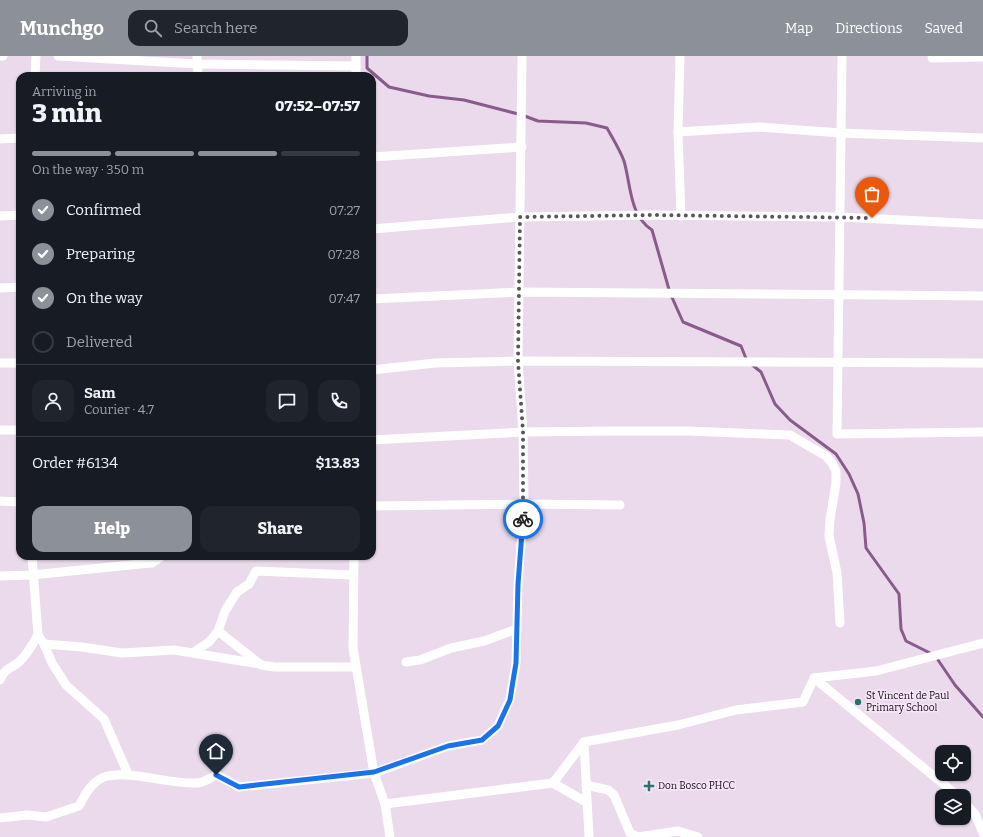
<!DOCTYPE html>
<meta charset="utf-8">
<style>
body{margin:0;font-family:Bitter,serif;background:#20242c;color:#f1f3f6;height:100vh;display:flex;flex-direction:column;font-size:15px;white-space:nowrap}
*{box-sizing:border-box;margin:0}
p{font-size:13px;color:#9ea1a6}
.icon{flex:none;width:22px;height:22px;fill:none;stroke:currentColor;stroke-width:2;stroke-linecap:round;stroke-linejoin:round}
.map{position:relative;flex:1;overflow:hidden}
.sheet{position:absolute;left:16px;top:16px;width:360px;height:488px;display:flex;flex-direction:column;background:#171b24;border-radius:12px;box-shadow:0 1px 3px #0004}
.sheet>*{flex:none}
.tools{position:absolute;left:935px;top:689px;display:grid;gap:8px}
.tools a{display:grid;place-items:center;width:36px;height:36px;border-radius:8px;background:#171b24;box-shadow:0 1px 3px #0004;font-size:20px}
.pin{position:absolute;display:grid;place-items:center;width:34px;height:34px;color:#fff;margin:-41px -17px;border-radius:50% 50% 50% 0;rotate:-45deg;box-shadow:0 0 4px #0007}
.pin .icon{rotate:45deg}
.courier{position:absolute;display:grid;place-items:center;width:40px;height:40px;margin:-20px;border:3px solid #1a73e8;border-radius:50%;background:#fff;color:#222;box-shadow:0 1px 5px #0007}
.head em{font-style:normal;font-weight:800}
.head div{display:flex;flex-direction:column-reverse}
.head{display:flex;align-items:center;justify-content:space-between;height:68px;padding:0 16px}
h1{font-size:26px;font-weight:800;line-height:30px}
.bar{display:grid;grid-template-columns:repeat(4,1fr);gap:6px 4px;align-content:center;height:48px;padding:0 16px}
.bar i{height:5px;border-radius:3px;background:#363941}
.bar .current{background:#8c9099}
.bar p{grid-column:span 4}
.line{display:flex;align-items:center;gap:10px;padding:0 16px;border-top:1px solid #363941}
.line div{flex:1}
.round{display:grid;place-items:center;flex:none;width:42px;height:42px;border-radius:12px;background:#20242c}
ol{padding:0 16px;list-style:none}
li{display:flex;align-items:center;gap:12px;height:44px}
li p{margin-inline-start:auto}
li .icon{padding:4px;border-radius:50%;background:#8c9099;color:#fff;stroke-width:4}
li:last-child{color:#9ea1a6}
li i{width:22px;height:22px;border:2px solid #363941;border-radius:50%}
.action{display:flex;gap:8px;margin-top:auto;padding:8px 16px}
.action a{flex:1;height:46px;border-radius:12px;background:#8c9099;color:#fff;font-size:16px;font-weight:800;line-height:46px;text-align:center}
.action a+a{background:#20242c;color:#f1f3f6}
header{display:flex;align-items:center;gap:24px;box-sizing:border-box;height:56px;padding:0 20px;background:#8c9099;color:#fff}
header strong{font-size:19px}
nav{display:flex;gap:22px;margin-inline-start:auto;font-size:14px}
.search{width:280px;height:36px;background:#20242c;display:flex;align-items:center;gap:10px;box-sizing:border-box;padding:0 14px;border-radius:12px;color:#9ea1a6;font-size:15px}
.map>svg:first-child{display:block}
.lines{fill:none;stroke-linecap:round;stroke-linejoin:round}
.stream{stroke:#895b8c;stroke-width:3}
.street{stroke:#fff;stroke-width:9}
.done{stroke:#5c535d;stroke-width:4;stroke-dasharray:0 7.2}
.route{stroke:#1a73e8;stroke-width:5}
.poi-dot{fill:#29726d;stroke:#f8e7f8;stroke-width:1.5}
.labels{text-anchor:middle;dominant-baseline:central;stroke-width:3;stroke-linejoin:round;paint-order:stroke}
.poi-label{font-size:10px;fill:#100b11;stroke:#f8e7f8;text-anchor:start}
</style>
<header>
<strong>Munchgo</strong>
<div class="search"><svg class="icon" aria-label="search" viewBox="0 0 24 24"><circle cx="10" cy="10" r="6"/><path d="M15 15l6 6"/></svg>Search here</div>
<nav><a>Map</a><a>Directions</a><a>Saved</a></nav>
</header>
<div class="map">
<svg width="983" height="781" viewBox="0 0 983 781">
<rect width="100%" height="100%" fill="#eadaeb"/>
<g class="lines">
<g class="stream">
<path d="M 367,0 L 367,12 L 389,31 L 429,40 L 464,44 L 522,59 L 538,65 L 586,67 L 607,72 C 613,83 620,94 624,105 C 631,129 629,159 652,174 L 670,237 L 683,266 L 741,290 L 747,305"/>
<polyline points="751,308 761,316 775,348 790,364 836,398 849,418 858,438 864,467 866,492 899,538 901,573 906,585 932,598"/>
<polyline points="936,601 955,629 983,661"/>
</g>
<g class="street">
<polyline points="0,0 3,0"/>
<polyline points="58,0 197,8 356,10"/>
<polyline points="197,0 198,20"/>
<polyline points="680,0 678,76 681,160"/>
<polyline points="932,2 983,1"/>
<polyline points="35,20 36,0"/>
<polyline points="356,20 356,0"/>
<polyline points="678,76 759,71 841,77 842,0"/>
<polyline points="983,82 841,77 837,378 983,376"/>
<polyline points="0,83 20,82"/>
<polyline points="372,101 522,91"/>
<polyline points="0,160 20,159"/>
<polyline points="372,173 520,161 654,159 840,161 983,168"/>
<polyline points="0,232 20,231"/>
<polyline points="372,243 519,236 983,240"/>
<polyline points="0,307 20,307"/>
<polyline points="372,314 435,307 518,305 983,307"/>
<polyline points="0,374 20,374"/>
<polyline points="372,384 523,376 613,375 688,375 790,379 826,400 832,407 836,415 836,428 830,463 829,480 837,517 840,567"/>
<polyline points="0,445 20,446"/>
<polyline points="372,450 524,448 620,449"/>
<polyline points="32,500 38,579 44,588 82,591 122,597 174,594 260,608"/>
<polyline points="354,500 353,592 374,717 385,748 390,781"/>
<polyline points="352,519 256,515 249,528 237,536 225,555 218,575 261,609 275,611 356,611"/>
<polyline points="0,520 32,519 140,508 152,507 162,500"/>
<polyline points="44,588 52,607 66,629 104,663 128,718"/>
<polyline points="194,596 209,586 218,575"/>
<polyline points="406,606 420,604 451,592 484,585 517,573"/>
<polyline points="814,622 958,740"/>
<polyline points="814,622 876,615 983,587"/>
<path d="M 0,624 C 5,611 12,613 20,605 C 28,597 33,588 38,579"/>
<polyline points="553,727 586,746"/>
<polyline points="586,729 608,734 614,739 630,777 638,781 678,775 698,781"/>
<polyline points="964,746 975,758 983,777"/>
<polyline points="385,748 553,727 584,686"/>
<path d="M 0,762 L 27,759 L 46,761 L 79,750 C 84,740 91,727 102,722 C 125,712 170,729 197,727 C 203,727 211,721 217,719 L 239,731 L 374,717 L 448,690 L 482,684 L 498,670 L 510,643 L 516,607 L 518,528 L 524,448 L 523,376 L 518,305 L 522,0"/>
<polyline points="589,781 584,686 678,669 736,654 803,646 814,622"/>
</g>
</g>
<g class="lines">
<polyline class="done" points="523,463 523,376 518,305 520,161 654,159 872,162"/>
<polyline class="route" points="216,719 239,731 374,716 448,690 482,684 498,670 510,644 512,631 516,607 518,528 523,463"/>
</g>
<g class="poi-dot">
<circle cx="858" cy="646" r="4"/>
<path d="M647 724h4v4h4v4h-4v4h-4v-4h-4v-4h4z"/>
</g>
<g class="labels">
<g class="poi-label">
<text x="866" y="640">St Vincent de Paul<tspan x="866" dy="12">Primary School</tspan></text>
<text x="658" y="730">Don Bosco PHCC</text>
</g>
</g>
</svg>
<div class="tools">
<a><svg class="icon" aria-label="locate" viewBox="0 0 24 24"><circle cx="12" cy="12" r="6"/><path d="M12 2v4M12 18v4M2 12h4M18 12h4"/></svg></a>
<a><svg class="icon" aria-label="layers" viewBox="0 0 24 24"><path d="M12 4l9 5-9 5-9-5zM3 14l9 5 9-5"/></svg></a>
</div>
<div class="pin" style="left:872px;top:162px;background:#ea580c"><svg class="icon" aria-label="bag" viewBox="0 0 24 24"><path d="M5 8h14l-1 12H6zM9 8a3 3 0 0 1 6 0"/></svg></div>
<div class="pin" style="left:216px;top:719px;background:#1f2937"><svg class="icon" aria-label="home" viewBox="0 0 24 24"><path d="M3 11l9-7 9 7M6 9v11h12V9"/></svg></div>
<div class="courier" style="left:523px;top:463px"><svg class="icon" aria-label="bike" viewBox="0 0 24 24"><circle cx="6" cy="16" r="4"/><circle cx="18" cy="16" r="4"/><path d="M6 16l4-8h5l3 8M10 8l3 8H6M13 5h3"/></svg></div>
<section class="sheet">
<div class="head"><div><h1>3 min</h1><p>Arriving in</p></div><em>07:52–07:57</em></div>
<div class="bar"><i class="current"></i><i class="current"></i><i class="current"></i><i></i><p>On the way · 350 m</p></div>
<ol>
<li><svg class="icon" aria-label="check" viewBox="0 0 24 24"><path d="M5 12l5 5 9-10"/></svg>Confirmed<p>07:27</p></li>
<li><svg class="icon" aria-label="check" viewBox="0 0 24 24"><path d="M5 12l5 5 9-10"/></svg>Preparing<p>07:28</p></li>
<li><svg class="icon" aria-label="check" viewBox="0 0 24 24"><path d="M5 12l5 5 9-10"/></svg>On the way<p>07:47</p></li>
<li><i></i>Delivered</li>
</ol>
<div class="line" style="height:72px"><a class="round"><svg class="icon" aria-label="person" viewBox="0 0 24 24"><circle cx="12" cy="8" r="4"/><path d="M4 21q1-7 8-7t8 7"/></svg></a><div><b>Sam</b><p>Courier · 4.7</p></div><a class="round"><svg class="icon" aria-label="chat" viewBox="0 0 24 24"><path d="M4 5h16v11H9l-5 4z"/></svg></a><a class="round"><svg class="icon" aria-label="phone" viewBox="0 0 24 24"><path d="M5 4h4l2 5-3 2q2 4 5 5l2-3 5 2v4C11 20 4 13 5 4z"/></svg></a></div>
<div class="line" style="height:52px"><div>Order #6134</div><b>$13.83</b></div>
<div class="action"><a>Help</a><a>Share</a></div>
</section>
</div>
